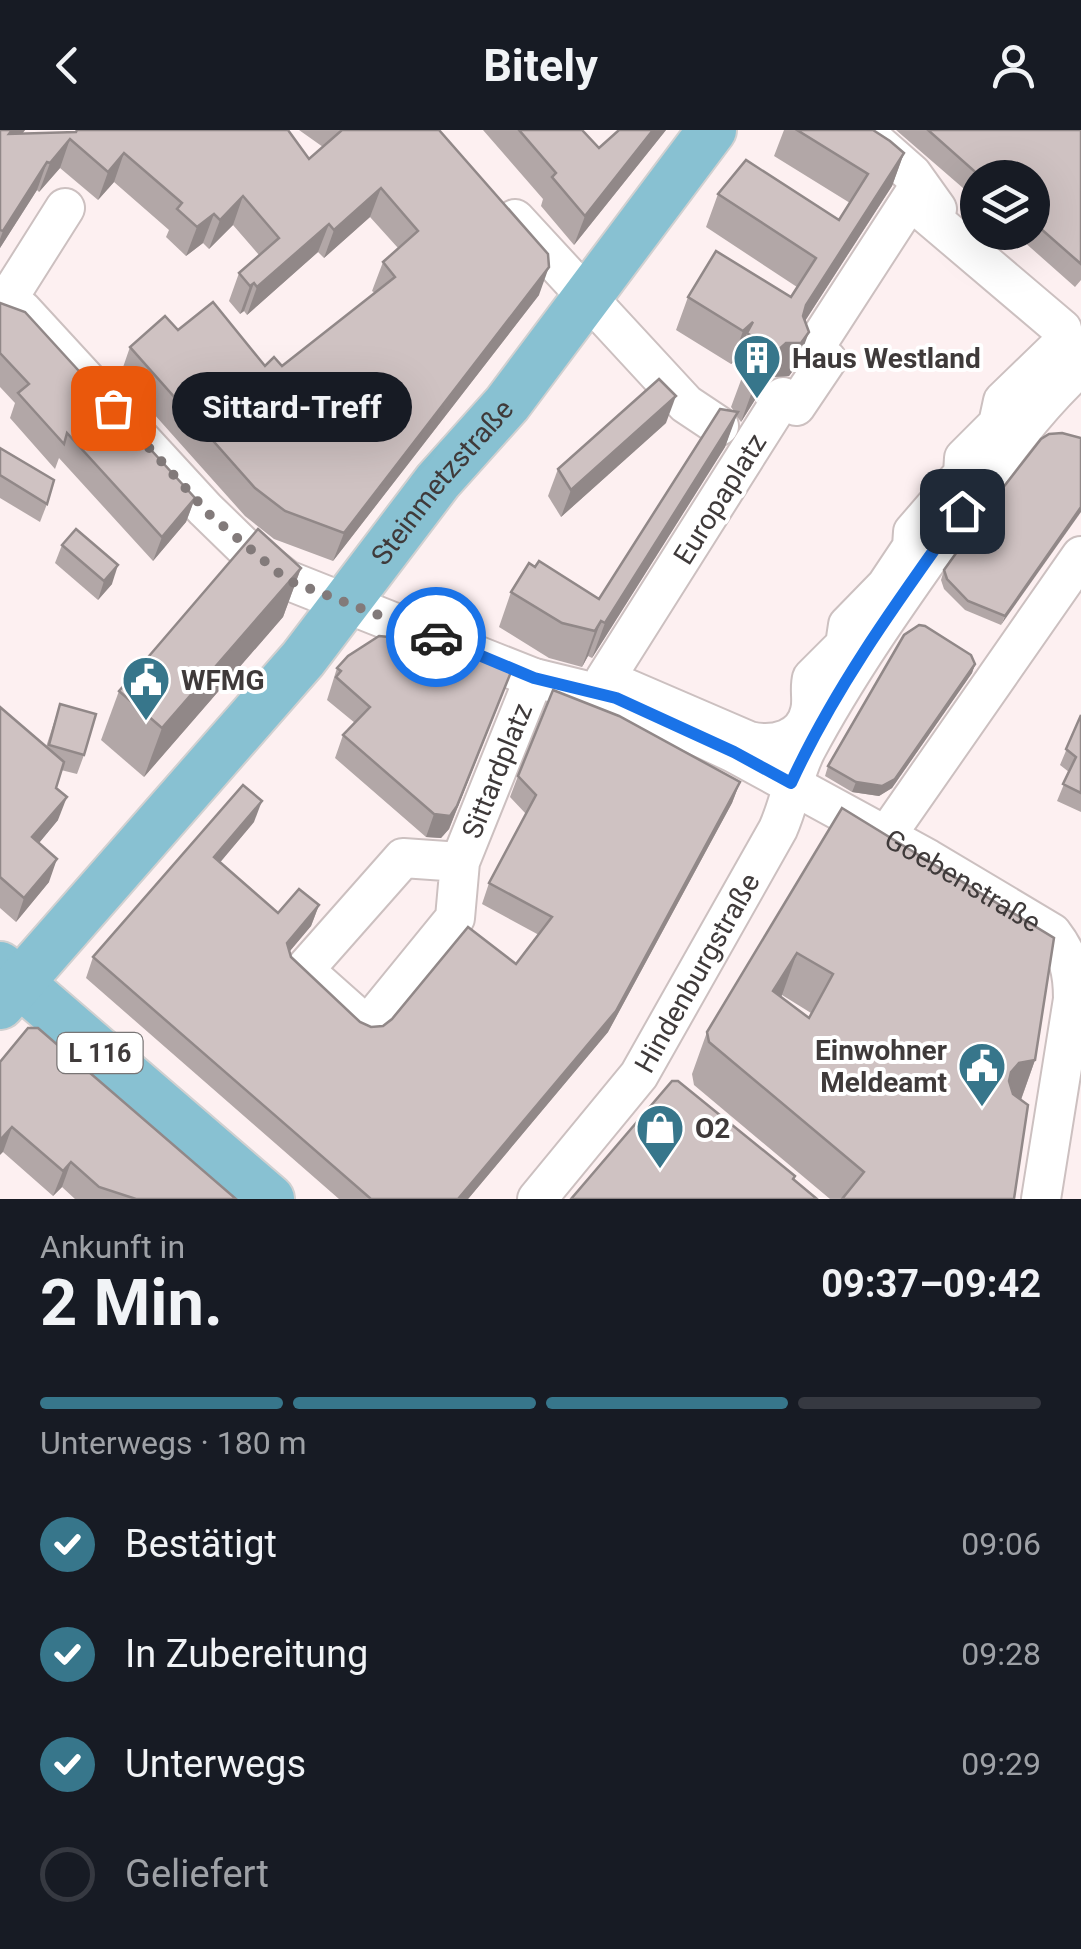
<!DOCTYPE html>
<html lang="de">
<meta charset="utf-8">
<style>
body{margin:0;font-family:Roboto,sans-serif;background:#20242c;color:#f1f3f6;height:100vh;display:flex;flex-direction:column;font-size:38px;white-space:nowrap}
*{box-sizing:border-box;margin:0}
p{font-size:32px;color:#9ea1a6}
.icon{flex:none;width:55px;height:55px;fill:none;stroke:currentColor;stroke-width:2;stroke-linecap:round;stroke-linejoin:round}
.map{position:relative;height:1069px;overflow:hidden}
.side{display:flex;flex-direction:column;background:#171b24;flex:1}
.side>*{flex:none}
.controls{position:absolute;left:960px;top:30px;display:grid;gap:20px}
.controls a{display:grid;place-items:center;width:90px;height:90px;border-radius:50%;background:#171b24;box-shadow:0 10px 40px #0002;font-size:50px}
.pin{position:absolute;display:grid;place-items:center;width:85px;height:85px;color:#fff;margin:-42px;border-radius:20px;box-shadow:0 5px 15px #0006}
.courier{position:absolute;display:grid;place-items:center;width:100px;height:100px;margin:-50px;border:8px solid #1a73e8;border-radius:50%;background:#fff;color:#222;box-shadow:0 2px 12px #0007}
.bubble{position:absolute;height:70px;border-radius:35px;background:#171b24;box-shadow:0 10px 40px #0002;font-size:32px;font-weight:700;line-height:70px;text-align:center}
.overview em{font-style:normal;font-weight:700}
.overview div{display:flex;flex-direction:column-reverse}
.overview{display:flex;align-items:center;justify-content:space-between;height:170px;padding:0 40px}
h1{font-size:65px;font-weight:700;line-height:75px}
.bar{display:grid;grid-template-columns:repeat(4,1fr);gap:15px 10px;align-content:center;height:120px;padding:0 40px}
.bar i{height:12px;border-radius:8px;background:#363941}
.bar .selected{background:#37768b}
.bar p{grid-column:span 4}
ol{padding:0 40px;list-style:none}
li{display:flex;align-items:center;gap:30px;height:110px}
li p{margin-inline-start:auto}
li .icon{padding:10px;border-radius:50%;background:#37768b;color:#fff;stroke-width:4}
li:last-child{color:#9ea1a6}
li i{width:55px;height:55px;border:5px solid #363941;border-radius:50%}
header{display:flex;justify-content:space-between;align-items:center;height:130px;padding:0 40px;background:#171b24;font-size:45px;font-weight:700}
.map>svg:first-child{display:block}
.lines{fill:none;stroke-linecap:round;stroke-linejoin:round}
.minor-casing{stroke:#ccc0c0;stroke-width:42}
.major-casing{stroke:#d1d0d0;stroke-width:52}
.minor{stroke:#fff;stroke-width:38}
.major{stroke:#88c1d2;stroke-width:48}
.wall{fill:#b2a7a7;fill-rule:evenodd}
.shaded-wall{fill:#918888}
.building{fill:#cfc2c2;stroke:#918888;stroke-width:2.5;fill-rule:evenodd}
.done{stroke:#827a7a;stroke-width:10;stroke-dasharray:0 18}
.route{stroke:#1a73e8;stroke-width:12}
.labels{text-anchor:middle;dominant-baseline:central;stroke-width:8;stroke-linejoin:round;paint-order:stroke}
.shield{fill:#fff;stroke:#797575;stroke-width:2.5}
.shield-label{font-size:25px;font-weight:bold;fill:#3f3a3a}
.poi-label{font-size:28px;font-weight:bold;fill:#3f3a3a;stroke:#fff;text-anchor:start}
.street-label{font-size:28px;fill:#3f3a3a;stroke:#fff}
</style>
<header><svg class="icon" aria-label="back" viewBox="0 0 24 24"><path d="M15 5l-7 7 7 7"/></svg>Bitely<svg class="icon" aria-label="person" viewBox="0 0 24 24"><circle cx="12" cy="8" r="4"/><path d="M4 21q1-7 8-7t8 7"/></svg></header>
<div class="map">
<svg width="1081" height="1069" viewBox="0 0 1081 1069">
<rect width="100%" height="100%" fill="#fdf0f1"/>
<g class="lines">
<g class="minor-casing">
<g id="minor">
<polyline points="862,0 912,44 937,79"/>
<path d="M 912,67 L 923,81 L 1062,199 L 1065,211 L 1003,271 L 998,294 L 964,328 L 963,344 L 913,402 L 912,417 L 886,456 L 848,495 L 845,515 L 812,548 C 809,559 813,570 810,581 C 804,610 773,617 749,611 L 605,549 L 783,267 L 796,276 L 827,230 L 813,220 Z"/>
<polyline points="515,89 686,274 719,296"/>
<path id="s1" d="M 0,171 L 22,180 L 205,379 L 242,415 L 287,450 L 534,548 L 616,568 L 734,623 L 928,729 L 1052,803 C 1069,825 1073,842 1073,869 L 1041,1069"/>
<polyline points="5,173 65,78"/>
<polyline points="886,706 1081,426"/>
<path id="s2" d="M 460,732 L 403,728 L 304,840 L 367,896 L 455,788 L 460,732 L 534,548"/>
<path id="s3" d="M 537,1069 L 639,945 L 778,699 C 790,672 793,646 806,620 C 849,539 903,464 956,389 C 994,336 1032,281 1081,236"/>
</g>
</g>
<g class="major-casing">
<g id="major">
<polyline points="0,836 270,1069"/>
<path id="s4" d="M 0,875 L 303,529 L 438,351 L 507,274 L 712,0"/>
</g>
</g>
<use href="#minor" class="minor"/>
<use href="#major" class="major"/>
</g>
<g class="wall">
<polygon points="0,0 25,0 23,3 309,29 323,17 299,0 439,0 539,165 333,431 274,409 245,386 120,246 130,217 178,200 265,236 282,236 375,163 372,161 383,132 398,118 370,87 324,128 318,122 247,185 244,181 240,184 229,171 239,143 259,125 233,95 209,119 203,113 186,126 166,107 169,100 114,52 98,70 60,38 39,62 37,60 0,118"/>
<polygon points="483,0 582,0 599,18 619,0 666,0 574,115 541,76 543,69"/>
<polygon points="784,0 873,0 904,23 892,56 805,191 797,235 789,246 774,247 765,254 741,292 736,285 725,317 592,528 588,526 582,537 549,528 499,497 511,462 535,437 599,469 734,281 731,277 744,242 735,236 737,229 731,234 676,200 688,167 791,167 797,157 706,97 718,64 839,90 850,73 774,26"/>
<polygon points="896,0 1081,0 1081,150 1075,157 1013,102 1032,102 1032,48 978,48 978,71"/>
<polygon points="0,173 195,368 186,392 153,431 59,328 55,339 10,288 15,273 0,257"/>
<polygon points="666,293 561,387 548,366 558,339"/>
<polygon points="1081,308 1001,495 965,480 944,459 941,450 944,440"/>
<polygon points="0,318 47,374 40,392 0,368"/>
<polygon points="62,415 112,454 98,470 55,433"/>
<polygon points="301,438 283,487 144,647 101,610 119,561"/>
<polygon points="975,534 972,543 892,658 879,666 852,662 825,646 828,636"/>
<polygon points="337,538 503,564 449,699 441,708 426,707 335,628 343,605 355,593 327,570"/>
<polygon points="60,574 84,625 77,644 61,640 56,658 58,690 39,713 49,752 16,792 0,778 0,577 46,617"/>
<polygon points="1081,585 1081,682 1057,671 1069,642 1060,635"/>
<polygon points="518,646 740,652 732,673 608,902 468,1069 339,1069 86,848 93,827 254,692 220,732 278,783 319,775 311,796 289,822 291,827 360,892 371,897 383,896 516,834 539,805 482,774 489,753 526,684 510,667"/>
<path d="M 842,678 L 1035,930 L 1021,970 L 1014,1069 L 830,1069 L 694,955 L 692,944 L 707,902 ZM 782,865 L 811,883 L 809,888 L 781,867 Z"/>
<polygon points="0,932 236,1069 75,1069 62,1057 53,1066 3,1022"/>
</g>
<g class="shaded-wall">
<polygon points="12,0 25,0 0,30 9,4"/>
<polygon points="653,0 666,0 574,115 585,86"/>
<polygon points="70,9 60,38 39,62 50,33"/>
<polygon points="124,23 114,52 98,70 108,42"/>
<polygon points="904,23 892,56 794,208 806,175"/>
<polygon points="47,32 37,60 0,118 0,109 3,101"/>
<polygon points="381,58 370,87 324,128 334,100"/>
<polygon points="243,66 233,95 209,119 220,90"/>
<polygon points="214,84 203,113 186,126 197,97"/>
<polygon points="329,94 318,122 247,185 257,157"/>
<polygon points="549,137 539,165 333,431 344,403"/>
<polygon points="254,153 244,181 240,184 250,156"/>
<polygon points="753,192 747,203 737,229 731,234 743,201"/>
<polygon points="809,202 797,235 789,246 774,247 765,254 741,292 753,259 777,221 786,213"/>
<polygon points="676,266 666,293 561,387 571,360"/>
<polygon points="738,282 725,317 592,528 605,493"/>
<polygon points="195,368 186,392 153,431 162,407"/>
<polygon points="1081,377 1081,382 1001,495 1005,486"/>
<polygon points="118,435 112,454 98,470 104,451"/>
<polygon points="301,438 283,487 144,647 162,598"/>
<polygon points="601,491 588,526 582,537 595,501"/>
<polygon points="975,534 972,543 892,658 879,666 852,662 856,652"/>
<polygon points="511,542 449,699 441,708 426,707 434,684"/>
<polygon points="740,652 732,673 608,902 468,1069 458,1069"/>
<polygon points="67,667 58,690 24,731 32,707"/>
<polygon points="262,671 254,692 207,748 214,727"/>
<polygon points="57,729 49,752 16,792 24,768"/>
<polygon points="319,775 311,796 279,834 287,813"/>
<polygon points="797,823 782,865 758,904 773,861"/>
<polygon points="1035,930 1020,972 1003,976 1011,942 1019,933"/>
<polygon points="12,997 3,1022 0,1025 0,1010"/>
<polygon points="71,1032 62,1057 53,1066 63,1041"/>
</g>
<g class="building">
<polygon points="0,0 12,0 9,4 76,2 77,0 288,0 309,29 342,0 439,0 548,124 549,137 344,403 285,381 255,358 130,217 165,186 178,200 213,172 265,236 274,227 282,236 395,147 383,132 418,101 381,58 334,100 329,94 257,157 254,153 250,156 239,143 279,108 243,66 220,90 214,84 197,97 177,79 182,73 124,23 108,42 70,9 50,33 47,32 3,101 0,100"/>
<polygon points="519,0 582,0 599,18 619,0 653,0 585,86 552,47 556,43"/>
<polygon points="797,0 873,0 890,11 904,23 806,175 803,186 809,202 801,213 786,213 777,221 753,259 743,244 762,213 747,203 753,192 743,201 688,167 716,121 791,167 816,128 718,64 746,30 839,90 868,44"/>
<polygon points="928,0 1081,0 1081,134 1032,91 1032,48 982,48"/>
<polygon points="0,173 25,182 195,368 162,407 67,303 64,314 18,263 29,254 0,223"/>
<polygon points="659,249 676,266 571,360 558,339"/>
<polygon points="720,279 738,282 605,493 601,491 595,501 562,493 511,462 529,433 535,437 539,431 599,469"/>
<polygon points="1062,303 1081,308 1081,377 1005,486 968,471 947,449 944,440 1002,359 1041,309 1049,304"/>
<polygon points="0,318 54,350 47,374 0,345"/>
<polygon points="76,399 118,435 104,451 62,415"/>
<polygon points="258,399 301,438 162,598 119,561"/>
<polygon points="919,495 925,496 971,525 975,534 895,649 882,656 856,652 828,636 904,505"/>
<polygon points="379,506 420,510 440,519 442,514 511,542 457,676 450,686 434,684 343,605 370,577 336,547 341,541 337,538 348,526"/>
<polygon points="553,560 619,586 740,652 616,881 458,1069 371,1069 93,827 243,655 262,671 214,727 278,783 299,759 319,775 287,813 291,827 360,892 371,897 383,896 392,889 468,797 516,834 552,787 489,753 536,665 518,646"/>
<polygon points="60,574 96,584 84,625 49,615"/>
<polygon points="0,577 64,632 56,658 67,667 32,707 57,729 24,768 0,747"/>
<polygon points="1081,585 1081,663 1063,654 1076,627 1066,619"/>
<path d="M 842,678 L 1054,808 L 1035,930 L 1019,933 L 1011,942 L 1009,951 L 1013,964 L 1028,975 L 1014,1069 L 842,1069 L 864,1042 L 709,912 L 707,902 ZM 797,823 L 833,844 L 809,888 L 773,861 Z"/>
<polygon points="28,898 38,898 236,1069 136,1069 99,1057 71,1032 63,1041 12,997 0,1010 0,932"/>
<polygon points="672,951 678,951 795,1046 793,1049 817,1069 571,1069"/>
</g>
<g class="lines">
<polyline class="done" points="113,278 210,385 287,450 436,507"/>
<path class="route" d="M 436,507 L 534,548 L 616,568 L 734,622 L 791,653 C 836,555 900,468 962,381"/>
</g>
<defs>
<g id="building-pin" transform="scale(2.5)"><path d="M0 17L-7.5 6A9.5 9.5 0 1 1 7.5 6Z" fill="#37768b" stroke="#fff"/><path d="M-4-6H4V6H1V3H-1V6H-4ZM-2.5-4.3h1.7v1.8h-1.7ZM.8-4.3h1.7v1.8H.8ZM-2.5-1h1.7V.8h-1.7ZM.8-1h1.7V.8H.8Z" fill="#fff"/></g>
<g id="civic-pin" transform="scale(2.5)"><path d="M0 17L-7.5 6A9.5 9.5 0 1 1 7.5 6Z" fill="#37768b" stroke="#fff"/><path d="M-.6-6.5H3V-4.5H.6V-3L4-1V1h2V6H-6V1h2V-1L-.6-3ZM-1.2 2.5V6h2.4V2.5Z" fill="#fff"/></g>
<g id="shop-pin" transform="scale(2.5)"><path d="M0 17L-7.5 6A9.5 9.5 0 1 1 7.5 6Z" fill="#37768b" stroke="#fff"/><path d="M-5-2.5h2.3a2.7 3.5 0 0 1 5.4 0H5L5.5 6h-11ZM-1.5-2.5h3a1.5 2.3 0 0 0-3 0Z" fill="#fff"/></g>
</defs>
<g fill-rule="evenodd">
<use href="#building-pin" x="757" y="228"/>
<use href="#civic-pin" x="146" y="550"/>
<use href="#civic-pin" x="982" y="936"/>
<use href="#shop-pin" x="660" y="998"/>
</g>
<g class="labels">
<rect class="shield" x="57.5" y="903" width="85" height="40" rx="8"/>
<g class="shield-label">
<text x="100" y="923">L 116</text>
</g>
<g class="poi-label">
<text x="792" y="228">Haus Westland</text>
<text x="181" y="550">WFMG</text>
<text x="947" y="920" text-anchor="end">Einwohner<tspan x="947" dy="32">Meldeamt</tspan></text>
<text x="695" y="998">O2</text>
</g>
<g class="street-label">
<text stroke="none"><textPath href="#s4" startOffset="685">Steinmetzstraße</textPath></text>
<text transform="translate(720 369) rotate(-58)">Europaplatz</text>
<text stroke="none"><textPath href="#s2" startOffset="585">Sittardplatz</textPath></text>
<text stroke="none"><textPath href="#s1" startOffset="1145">Goebenstraße</textPath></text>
<text stroke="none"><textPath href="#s3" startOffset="278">Hindenburgstraße</textPath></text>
</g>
</g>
</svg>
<div class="controls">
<a><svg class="icon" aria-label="layers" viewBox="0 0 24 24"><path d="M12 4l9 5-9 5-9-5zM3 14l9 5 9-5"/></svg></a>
</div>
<div class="pin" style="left:113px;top:278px;background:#ea580c"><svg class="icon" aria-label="bag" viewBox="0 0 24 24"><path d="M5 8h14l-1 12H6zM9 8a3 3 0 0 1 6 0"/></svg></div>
<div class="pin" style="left:962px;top:381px;background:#1f2937"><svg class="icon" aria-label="home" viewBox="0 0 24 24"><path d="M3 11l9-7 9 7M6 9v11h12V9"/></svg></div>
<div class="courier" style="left:436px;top:507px"><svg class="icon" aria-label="car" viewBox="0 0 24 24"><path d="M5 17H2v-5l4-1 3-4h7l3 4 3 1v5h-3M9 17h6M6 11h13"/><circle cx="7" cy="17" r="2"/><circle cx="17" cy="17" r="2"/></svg></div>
<div class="bubble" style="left:172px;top:242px;width:240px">Sittard-Treff</div>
</div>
<section class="side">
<div class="overview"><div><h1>2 Min.</h1><p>Ankunft in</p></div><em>09:37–09:42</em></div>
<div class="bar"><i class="selected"></i><i class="selected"></i><i class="selected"></i><i></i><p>Unterwegs · 180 m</p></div>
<ol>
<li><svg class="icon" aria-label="check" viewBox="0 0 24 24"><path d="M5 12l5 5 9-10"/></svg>Bestätigt<p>09:06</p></li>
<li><svg class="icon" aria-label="check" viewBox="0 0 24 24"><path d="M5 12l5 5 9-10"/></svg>In Zubereitung<p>09:28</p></li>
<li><svg class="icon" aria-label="check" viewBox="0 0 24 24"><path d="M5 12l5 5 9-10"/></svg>Unterwegs<p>09:29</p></li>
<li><i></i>Geliefert</li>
</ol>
</section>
